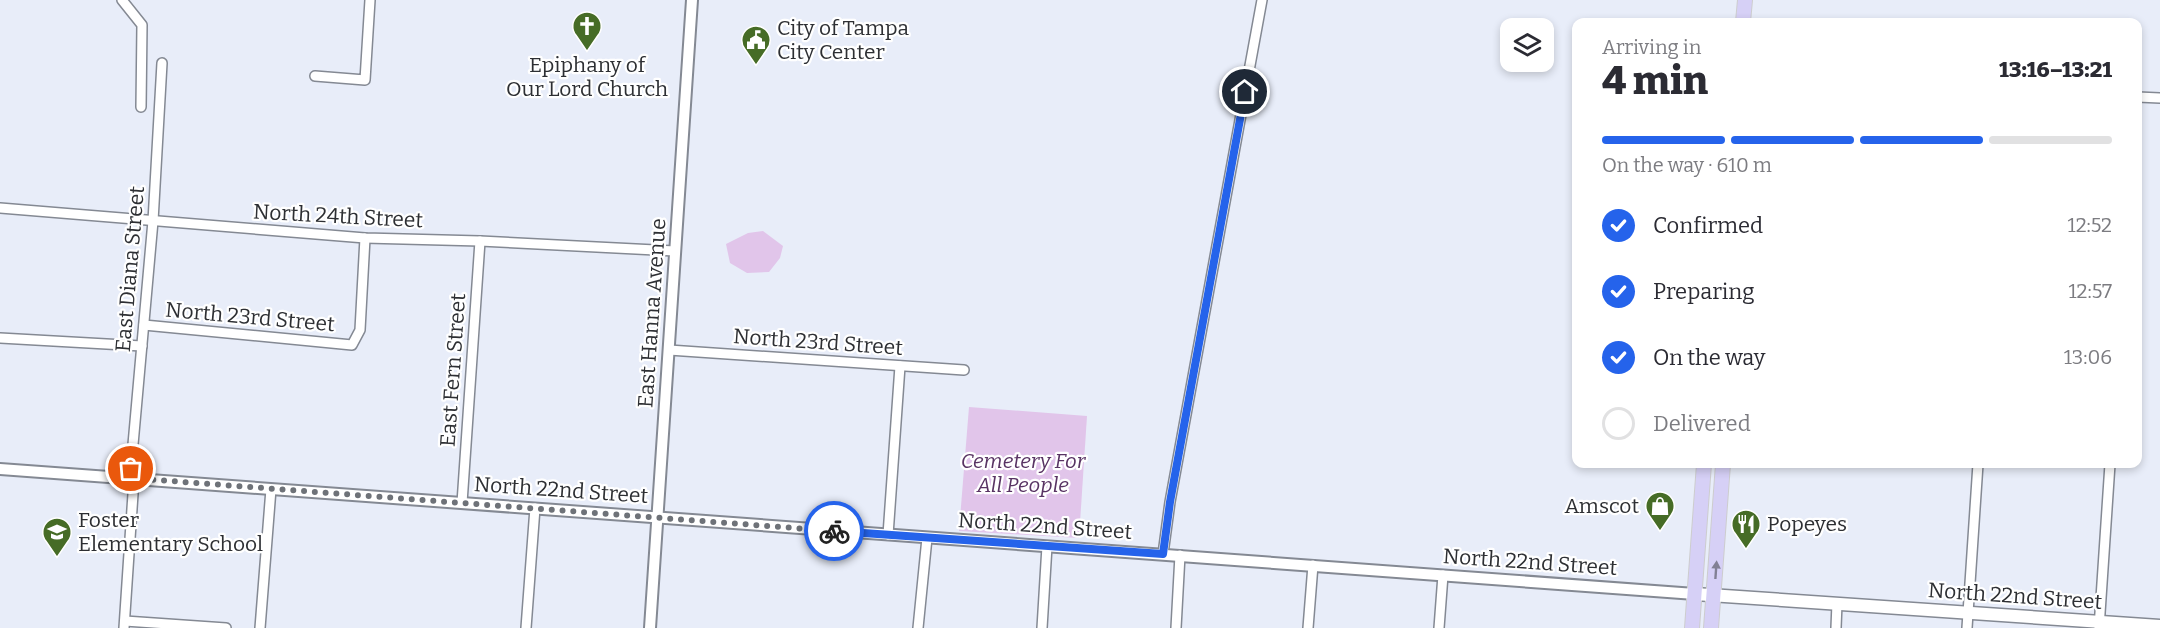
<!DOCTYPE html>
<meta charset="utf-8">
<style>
body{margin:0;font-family:Bitter,serif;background:#f7f7f7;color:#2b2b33;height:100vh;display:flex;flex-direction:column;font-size:22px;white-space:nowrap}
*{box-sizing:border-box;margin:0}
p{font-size:20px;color:#7c7c81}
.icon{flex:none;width:33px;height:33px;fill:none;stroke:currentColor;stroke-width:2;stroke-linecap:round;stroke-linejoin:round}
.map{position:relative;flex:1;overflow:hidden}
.details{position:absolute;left:1572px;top:18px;width:570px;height:450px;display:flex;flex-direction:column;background:#fff;border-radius:12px;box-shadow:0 3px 9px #0003}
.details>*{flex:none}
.tools{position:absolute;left:1500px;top:18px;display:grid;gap:12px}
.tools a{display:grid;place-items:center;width:54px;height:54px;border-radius:12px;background:#fff;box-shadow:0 3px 9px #0003;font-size:30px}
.pin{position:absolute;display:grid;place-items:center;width:51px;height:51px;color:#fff;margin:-26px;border:3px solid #fff;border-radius:50%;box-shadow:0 2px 6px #0007}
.courier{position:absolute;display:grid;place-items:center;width:60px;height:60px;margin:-30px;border:4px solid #2563eb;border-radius:50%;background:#fff;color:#222;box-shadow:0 2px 8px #0007}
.summary em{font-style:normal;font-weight:800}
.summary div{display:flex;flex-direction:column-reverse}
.summary{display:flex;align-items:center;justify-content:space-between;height:102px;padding:0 30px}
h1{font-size:39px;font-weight:800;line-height:45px}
.bar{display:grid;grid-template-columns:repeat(4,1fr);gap:9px 6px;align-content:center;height:72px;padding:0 30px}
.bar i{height:8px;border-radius:4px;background:#e1e1e2}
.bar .on{background:#2563eb}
.bar p{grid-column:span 4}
ol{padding:0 30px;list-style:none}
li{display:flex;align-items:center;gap:18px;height:66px}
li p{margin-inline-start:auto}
li .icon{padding:6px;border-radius:50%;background:#2563eb;color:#fff;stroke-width:4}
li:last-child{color:#7c7c81}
li i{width:33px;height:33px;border:3px solid #e1e1e2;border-radius:50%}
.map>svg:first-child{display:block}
.green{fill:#e1c5ea}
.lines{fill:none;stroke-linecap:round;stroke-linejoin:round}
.minor-casing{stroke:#848993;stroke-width:12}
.tertiary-casing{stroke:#848993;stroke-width:14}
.secondary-casing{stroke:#848993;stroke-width:15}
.primary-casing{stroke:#cdcdce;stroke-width:16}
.minor{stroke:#fff;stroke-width:9}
.tertiary{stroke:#fff;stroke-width:10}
.secondary{stroke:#fff;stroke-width:12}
.primary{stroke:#d6d0f6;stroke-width:14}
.oneway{fill:#828094}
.done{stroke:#6e7278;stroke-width:6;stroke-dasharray:0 10.8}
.route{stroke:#2563eb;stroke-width:8}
.labels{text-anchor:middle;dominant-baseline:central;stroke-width:4.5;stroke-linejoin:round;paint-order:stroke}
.poi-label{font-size:21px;fill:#2d2f33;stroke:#fff;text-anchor:start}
.street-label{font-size:21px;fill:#2d2f33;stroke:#fff}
.park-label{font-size:21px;font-style:italic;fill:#583363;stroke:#fff}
</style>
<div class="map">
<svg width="2160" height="628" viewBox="0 0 2160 628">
<rect width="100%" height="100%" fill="#e8edf9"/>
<g class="green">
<polygon points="763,231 783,246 780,258 769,272 747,273 730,263 726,244 748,233"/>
<polygon points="969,407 1087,416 1079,538 959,531"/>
</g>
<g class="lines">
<g class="minor-casing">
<g id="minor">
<polyline points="122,0 142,25 141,107"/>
<polyline points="315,76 365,80 370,0"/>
<polyline points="2138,97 2160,98"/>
<polyline points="0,208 365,238 480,241 675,251"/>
<polyline points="144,325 352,345 360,330 365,238"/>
<polyline points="0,338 142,346"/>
<polyline points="669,350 964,370"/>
<polyline points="130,478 153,221 162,63"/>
<polyline points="462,503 480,241"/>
<polyline points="888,535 900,366"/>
<polyline points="1163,554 1170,502 1262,0"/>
<polyline points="125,621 226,628"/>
<polyline points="124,628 134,479"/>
<polyline points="260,628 271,489"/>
<polyline points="526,628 535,508"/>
<polyline points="918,628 927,538"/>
<polyline points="1042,628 1047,546"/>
<polyline points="1176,628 1180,555"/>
<polyline points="1308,628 1313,565"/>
<polyline points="1439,628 1443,575"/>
<polyline points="1836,628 1837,603"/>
<polyline points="1967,628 1978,464"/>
<polyline points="2099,628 2110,464"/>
</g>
</g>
<g class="tertiary-casing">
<g id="tertiary">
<polyline points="0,469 1695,594"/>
<polyline points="650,628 692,0"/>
</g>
</g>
<g class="secondary-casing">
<polyline id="secondary" points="1695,594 2160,626"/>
</g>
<g class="primary-casing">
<g id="primary">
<polyline points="1743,22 1745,0"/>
<polyline points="1692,628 1704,464"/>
<polyline points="1711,628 1723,464"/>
</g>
</g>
<use href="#minor" class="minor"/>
<use href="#tertiary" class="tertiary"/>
<use href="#secondary" class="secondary"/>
<use href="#primary" class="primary"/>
</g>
<defs><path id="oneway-solid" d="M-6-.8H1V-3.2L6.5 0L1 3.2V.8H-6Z" transform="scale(1.5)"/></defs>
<use class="oneway" href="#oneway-solid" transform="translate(1716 570) rotate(-86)"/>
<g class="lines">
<polyline class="done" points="131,469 130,478 834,531"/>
<polyline class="route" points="834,531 1163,554 1170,502 1245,92"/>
</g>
<defs>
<g id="church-pin" transform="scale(1.5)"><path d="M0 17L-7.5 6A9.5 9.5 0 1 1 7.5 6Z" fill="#466c26" stroke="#fff"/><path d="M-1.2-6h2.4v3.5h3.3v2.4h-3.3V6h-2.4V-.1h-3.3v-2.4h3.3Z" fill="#fff"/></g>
<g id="civic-pin" transform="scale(1.5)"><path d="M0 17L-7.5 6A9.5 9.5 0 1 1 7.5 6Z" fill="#466c26" stroke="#fff"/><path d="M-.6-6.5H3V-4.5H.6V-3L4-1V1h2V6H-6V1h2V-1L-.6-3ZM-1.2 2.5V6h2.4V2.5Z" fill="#fff"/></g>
<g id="shop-pin" transform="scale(1.5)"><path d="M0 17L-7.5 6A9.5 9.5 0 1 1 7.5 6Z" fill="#466c26" stroke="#fff"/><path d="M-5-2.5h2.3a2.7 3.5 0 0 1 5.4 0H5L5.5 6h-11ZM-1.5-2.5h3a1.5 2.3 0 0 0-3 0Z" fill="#fff"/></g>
<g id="restaurant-pin" transform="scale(1.5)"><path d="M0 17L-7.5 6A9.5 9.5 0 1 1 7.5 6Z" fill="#466c26" stroke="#fff"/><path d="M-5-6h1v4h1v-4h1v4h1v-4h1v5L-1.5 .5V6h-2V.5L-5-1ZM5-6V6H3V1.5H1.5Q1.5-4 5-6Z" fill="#fff"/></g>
<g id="school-pin" transform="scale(1.5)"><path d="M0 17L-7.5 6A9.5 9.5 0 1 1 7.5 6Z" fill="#466c26" stroke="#fff"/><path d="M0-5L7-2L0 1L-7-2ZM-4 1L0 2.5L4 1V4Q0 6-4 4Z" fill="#fff"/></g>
</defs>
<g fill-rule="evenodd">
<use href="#church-pin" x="587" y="26"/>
<use href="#civic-pin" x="756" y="40"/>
<use href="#shop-pin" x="1660" y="506"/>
<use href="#restaurant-pin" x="1746" y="524"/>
<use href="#school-pin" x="57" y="532"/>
</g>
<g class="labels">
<g class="poi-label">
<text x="777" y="28">City of Tampa<tspan x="777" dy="24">City Center</tspan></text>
<text x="587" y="65" text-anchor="middle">Epiphany of<tspan x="587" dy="24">Our Lord Church</tspan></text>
<text x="1639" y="506" text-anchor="end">Amscot</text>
<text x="78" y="520">Foster<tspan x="78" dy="24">Elementary School</tspan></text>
<text x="1767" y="524">Popeyes</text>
</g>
<g class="street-label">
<text transform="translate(338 216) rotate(3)">North 24th Street</text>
<text transform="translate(130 269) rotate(-85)">East Diana Street</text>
<text transform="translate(652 313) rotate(-86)">East Hanna Avenue</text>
<text transform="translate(250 317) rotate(5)">North 23rd Street</text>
<text transform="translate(818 342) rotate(4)">North 23rd Street</text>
<text transform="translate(453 370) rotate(-86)">East Fern Street</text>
<text transform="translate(561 490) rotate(4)">North 22nd Street</text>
<text transform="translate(1045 526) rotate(4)">North 22nd Street</text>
<text transform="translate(1530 562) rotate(4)">North 22nd Street</text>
<text transform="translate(2015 596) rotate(4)">North 22nd Street</text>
</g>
<g class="park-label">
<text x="1023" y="461">Cemetery For<tspan x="1023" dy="24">All People</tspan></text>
</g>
</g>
</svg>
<div class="tools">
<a><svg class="icon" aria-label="layers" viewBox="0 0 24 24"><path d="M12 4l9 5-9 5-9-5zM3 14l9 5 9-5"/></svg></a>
</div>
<div class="pin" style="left:131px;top:469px;background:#ea580c"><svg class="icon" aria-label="bag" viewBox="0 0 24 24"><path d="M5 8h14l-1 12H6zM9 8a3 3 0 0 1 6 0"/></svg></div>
<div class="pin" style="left:1245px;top:92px;background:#1f2937"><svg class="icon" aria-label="home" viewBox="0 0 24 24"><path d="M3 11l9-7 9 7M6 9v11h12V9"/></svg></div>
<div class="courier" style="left:834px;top:531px"><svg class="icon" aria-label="bike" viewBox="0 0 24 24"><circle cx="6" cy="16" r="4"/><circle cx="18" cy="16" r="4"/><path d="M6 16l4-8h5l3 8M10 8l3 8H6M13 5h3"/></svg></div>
<section class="details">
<div class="summary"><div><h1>4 min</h1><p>Arriving in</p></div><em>13:16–13:21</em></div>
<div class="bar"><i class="on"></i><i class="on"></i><i class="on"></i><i></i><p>On the way · 610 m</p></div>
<ol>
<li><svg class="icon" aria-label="check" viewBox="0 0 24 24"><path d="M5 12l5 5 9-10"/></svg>Confirmed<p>12:52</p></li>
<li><svg class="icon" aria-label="check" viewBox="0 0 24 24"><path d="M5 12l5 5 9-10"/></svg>Preparing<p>12:57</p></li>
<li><svg class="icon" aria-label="check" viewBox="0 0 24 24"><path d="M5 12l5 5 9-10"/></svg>On the way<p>13:06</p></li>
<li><i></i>Delivered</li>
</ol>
</section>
</div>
